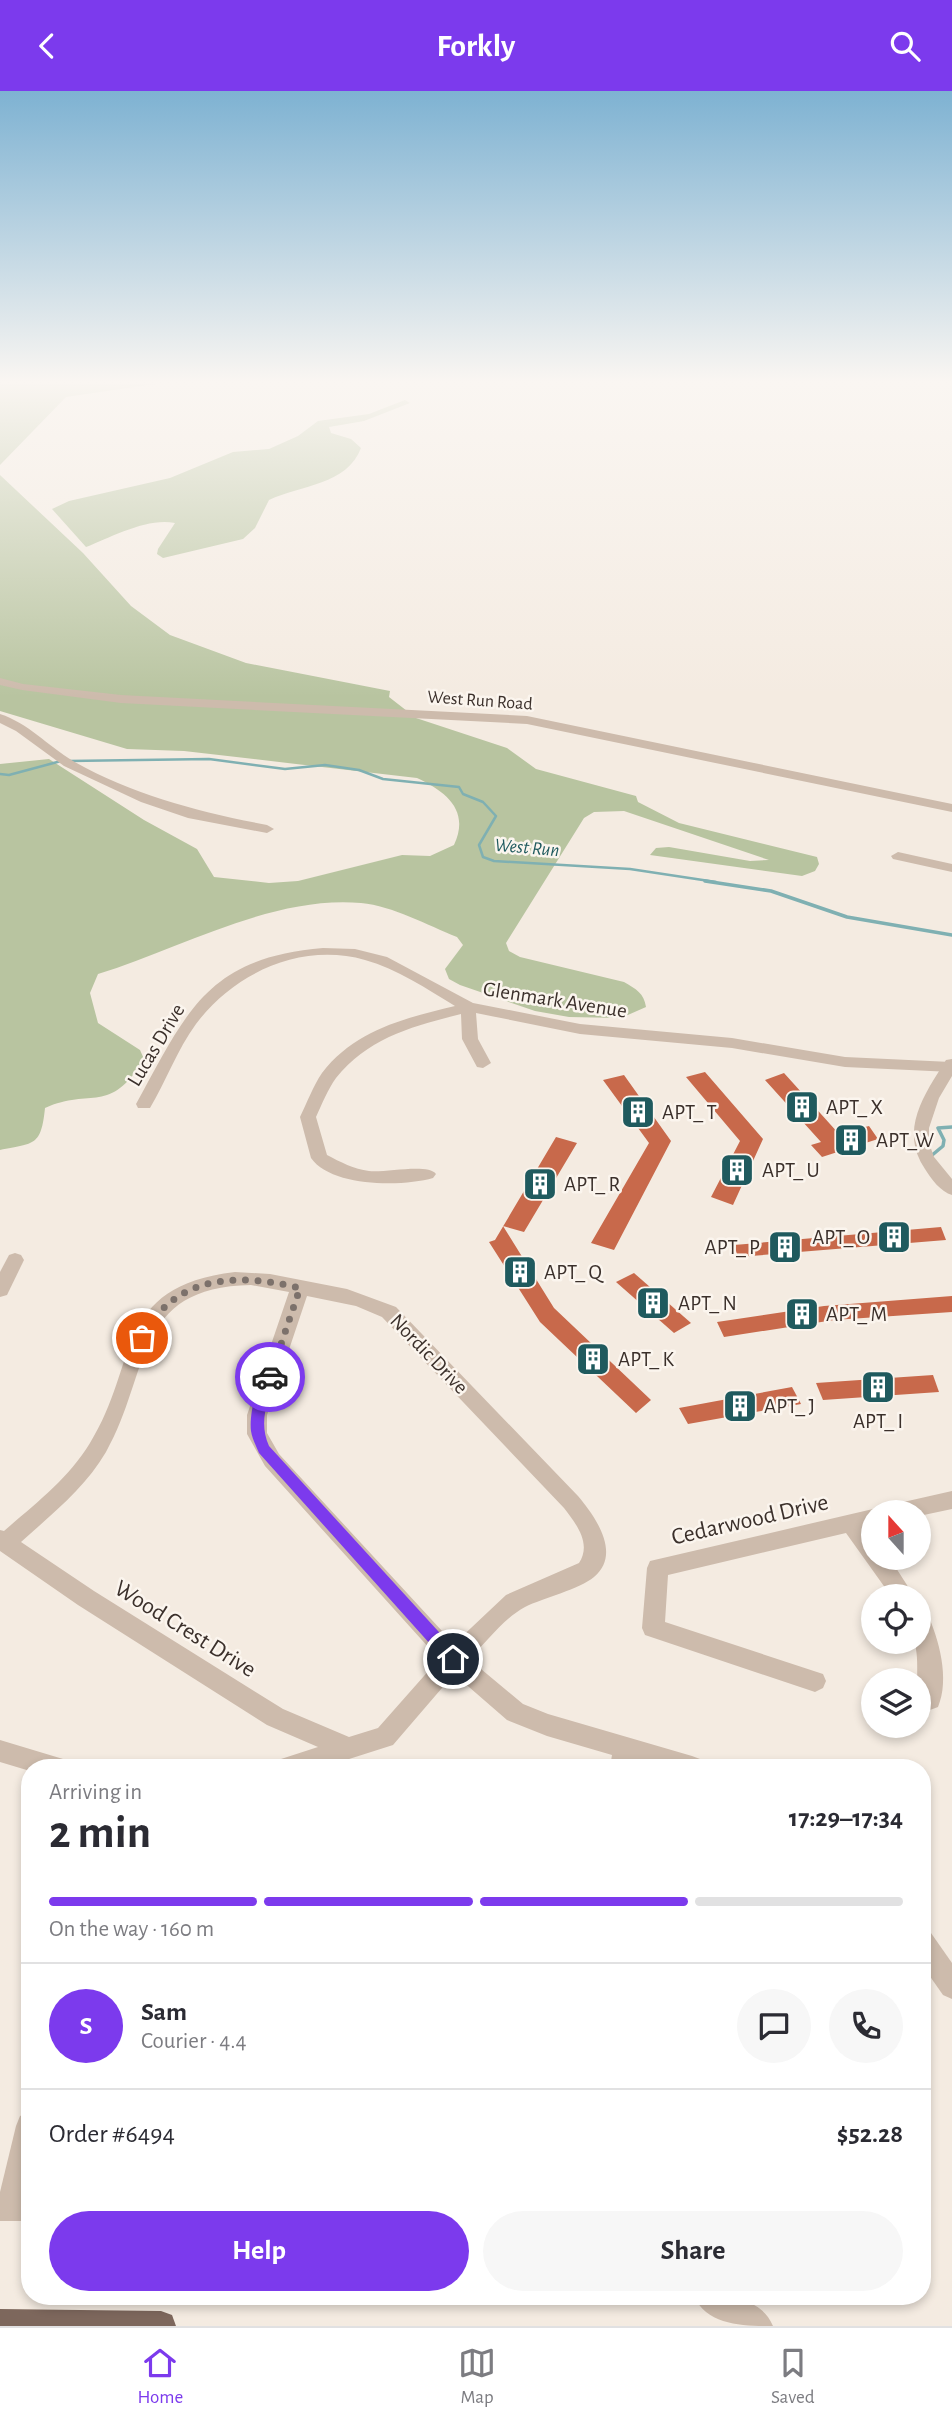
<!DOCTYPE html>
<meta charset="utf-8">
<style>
body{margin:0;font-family:"Alegreya Sans",sans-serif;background:#f7f7f7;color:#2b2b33;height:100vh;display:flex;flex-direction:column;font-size:26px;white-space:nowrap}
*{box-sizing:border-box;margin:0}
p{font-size:23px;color:#7c7c81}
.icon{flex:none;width:38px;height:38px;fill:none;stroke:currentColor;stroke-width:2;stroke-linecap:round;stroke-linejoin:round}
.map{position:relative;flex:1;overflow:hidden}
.sheet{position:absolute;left:21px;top:1668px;width:910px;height:546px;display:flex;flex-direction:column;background:#fff;border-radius:28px;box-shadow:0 4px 10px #0003}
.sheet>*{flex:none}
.needle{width:46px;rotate:339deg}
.buttons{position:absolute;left:861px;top:1409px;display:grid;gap:14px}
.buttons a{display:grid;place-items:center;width:70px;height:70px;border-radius:50%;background:#fff;box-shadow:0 4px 10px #0003;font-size:35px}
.pin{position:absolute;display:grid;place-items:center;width:60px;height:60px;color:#fff;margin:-30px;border:4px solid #fff;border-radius:50%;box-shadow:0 2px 7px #0007}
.courier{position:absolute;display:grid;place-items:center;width:70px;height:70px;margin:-35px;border:5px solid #7c3aed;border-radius:50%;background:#fff;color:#222;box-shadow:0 2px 9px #0007}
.summary em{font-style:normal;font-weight:600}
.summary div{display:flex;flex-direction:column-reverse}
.summary{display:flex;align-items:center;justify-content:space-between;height:119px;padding:0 28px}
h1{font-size:46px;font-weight:600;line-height:52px}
.bar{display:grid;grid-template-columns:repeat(4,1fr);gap:10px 7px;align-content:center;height:84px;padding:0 28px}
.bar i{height:9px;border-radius:5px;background:#e1e1e2}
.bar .selected{background:#7c3aed}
.bar p{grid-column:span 4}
.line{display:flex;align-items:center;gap:18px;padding:0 28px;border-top:2px solid #e1e1e2}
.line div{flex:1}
.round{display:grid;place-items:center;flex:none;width:74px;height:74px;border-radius:37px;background:#f7f7f7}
.primary-button{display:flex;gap:14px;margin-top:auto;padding:14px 28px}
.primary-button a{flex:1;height:80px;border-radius:42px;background:#7c3aed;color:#fff;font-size:28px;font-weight:600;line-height:80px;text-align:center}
.primary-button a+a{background:#f7f7f7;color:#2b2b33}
header{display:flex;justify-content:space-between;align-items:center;height:91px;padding:0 28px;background:#7c3aed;color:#fff;font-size:32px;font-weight:600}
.tabs{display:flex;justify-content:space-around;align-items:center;height:98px;border-top:2px solid #e1e1e2;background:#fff;font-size:19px;color:#7c7c81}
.tabs a{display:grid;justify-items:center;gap:4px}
.tabs .selected{color:#7c3aed}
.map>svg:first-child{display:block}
.green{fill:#b8c4a0}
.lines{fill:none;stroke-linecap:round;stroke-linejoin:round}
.stream-far1{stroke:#7fb0b2;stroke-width:2.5}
.stream{stroke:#7fb0b2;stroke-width:3.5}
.building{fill:#c8694b}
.minor{fill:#cdbbac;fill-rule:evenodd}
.tertiary{fill:#cdbbac;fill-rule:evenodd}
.primary{fill:#7d675c;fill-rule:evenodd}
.route{fill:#7c3aed}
.done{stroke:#7c716b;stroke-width:7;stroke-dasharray:0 12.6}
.labels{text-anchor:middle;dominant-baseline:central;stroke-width:5;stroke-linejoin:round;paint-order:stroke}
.far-street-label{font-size:18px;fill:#3b302b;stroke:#fbf5ee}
.far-water-label{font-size:19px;font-style:italic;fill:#1f5a5e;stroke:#fbf5ee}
.street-label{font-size:21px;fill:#3b302b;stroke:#fbf5ee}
.poi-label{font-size:21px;fill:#3b302b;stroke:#fbf5ee;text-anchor:start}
.near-street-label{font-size:24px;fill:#3b302b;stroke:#fbf5ee}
</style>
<header><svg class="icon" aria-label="back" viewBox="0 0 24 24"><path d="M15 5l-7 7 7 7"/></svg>Forkly<svg class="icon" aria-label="search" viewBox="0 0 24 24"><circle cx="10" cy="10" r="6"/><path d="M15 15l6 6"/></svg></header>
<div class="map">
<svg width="952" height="2235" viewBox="0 0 952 2235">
<rect width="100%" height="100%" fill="#f4ebe1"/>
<g class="green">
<polygon points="0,293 155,293 66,306 0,374"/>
<path d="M 405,309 L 410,312 L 364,330 L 329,336 L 331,342 L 351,348 L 361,357 C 347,394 301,394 269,409 L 255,437 L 243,448 L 163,467 L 157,463 L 158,458 L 175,432 C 148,426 111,446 86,456 L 52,418 L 69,410 L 170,387 L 233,361 L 269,358 L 298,345 L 318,330 L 369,323 Z"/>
<path d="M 0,384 L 83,462 L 131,515 L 170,544 L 246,572 L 390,600 L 389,606 L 416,627 L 507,657 L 536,678 L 636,705 L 638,711 L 679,732 L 817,766 L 819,773 L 815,780 L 802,785 L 650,764 L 656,757 L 669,756 L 750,770 L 769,769 L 624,720 L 594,721 L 584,727 L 506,852 L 509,860 L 520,866 L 624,891 C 636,898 644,902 646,916 L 621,927 L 569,926 L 535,920 L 460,894 L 449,888 L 445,878 L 463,854 L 457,846 C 427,834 393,815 361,812 C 273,804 179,858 98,883 L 90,902 L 98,932 L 140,959 L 144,968 C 109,1025 92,996 45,1017 C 41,1055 35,1052 0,1059 L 0,673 L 49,668 L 144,729 L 197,758 L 214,786 L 269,792 L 298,790 L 402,764 L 430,765 L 454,754 C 470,720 447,701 417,687 L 184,660 L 127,658 L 0,620 Z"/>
</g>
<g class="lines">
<g class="stream-far1">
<polyline points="69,670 209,668 285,678 325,674 359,679 383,688 459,696 463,703 483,711 496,725 479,754 483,766 494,770 630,778 716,791"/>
<polyline points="0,683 9,684 61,670"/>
</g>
<g class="stream">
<polyline points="705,790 771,800 847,826 952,844"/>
<polyline points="931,1065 943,1055 944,1049 938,1037 952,1036"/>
</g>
</g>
<g class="building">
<polygon points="705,981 763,1048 733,1114 711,1106 740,1050 686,986"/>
<polygon points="784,982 839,1043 869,1035 878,1048 822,1066 811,1054 821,1051 765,989"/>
<polygon points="624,984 671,1050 614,1159 591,1152 649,1052 603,989"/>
<polygon points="556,1046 577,1052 524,1141 503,1135 554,1217 651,1309 636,1322 540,1231 489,1151 495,1149"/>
<polygon points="941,1136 946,1149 738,1166 734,1154"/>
<polygon points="634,1182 691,1232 674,1242 616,1191"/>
<polygon points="952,1205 952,1221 834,1229 724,1246 717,1231 824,1215"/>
<polygon points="933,1284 939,1301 823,1309 816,1292"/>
<polygon points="792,1296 801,1313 688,1333 679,1317"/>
</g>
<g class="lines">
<g class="minor">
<path d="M 0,623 C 28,632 48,655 73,670 C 133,704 199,721 267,734 L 274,738 L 267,742 L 188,727 L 141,711 L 64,675 L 16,640 L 0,632 Z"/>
<polygon points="898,761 952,773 952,781 893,768 891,765"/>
<path d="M 323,857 L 355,858 L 387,866 L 473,912 L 580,933 L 732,947 L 845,966 L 951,971 L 952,981 L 845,976 L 732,957 L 580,943 L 476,922 L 478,948 L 491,972 L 483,977 L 477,976 L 462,948 L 461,923 C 413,935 368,947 336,987 C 328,998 322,1013 316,1026 L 327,1064 C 340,1071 354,1078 369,1080 C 385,1082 428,1072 436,1083 L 433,1087 C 402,1096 331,1096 311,1067 L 300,1026 C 307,1012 313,995 322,982 C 355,939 405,927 455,915 C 427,898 397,878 365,869 C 301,851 234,882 196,933 C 177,959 166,990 150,1017 L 138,1017 L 136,1013 C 187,921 206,867 323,857 Z"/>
<polygon points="15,1162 21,1164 24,1169 7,1204 0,1206 0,1181 9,1164"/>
<path d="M 235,1181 L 270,1183 L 347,1198 L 396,1216 L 578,1405 C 595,1425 622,1463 594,1486 C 580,1498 543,1507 525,1516 C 504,1527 486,1552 469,1568 L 523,1613 L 548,1623 L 692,1665 L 700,1668 L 704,1676 L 655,1676 L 635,1671 L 634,1676 L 610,1676 L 612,1664 L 547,1645 L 507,1629 L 454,1583 L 393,1654 L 324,1676 L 277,1676 L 281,1668 L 318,1656 L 267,1634 L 78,1514 L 0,1460 L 0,1439 L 4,1440 C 35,1413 68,1388 90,1352 C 140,1272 112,1196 235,1181 ZM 251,1194 L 289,1201 L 247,1324 L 247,1343 L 265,1375 L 439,1568 L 378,1637 L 349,1646 L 283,1618 L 94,1500 L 21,1451 C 52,1423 85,1397 106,1361 C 151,1282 132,1196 251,1194 ZM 307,1205 L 356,1215 L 382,1226 L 564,1417 C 576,1433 592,1452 579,1472 L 506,1504 L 454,1553 L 279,1363 L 267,1342 L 267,1324 Z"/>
<polygon points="952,1400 952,1418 919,1425 919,1421 889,1421 892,1415 899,1412"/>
<polygon points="873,1418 881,1421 873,1421 873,1436 867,1437 873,1446 873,1466 889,1466 914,1505 891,1505 846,1442 668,1484 665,1531 823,1583 826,1590 823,1597 815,1601 645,1544 642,1537 647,1477 650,1470"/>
<path d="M 919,1519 L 927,1522 C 939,1548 950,1588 938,1616 L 930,1619 L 922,1616 C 913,1596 921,1571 914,1550 L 919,1550 Z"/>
<polygon points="0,1649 63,1668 67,1676 30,1676 30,1680 0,1671"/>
<polygon points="922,1838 931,1842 952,1872 952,1908 943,1904 922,1874"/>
<polygon points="30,2021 30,2130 0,2130 0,2101 16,2035 20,2025"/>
<path d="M 694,2205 C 723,2205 760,2204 773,2235 C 744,2235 707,2235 694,2205 Z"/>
</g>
<g class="tertiary">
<polygon points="0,587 23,593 121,604 527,625 952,713 952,721 527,633 121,612 22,599 0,594"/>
<path d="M 952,968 L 952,985 L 939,1007 L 929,1037 L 929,1052 L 934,1066 L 952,1088 L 952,1104 C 941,1101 931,1088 925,1078 C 899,1039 924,1004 946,969 Z"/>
</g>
<polygon class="primary" points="0,2218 161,2220 172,2224 176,2235 0,2235"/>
</g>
<linearGradient id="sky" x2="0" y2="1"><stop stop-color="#7eb2d2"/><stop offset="0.48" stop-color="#faf6f2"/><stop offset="1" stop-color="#faf6f2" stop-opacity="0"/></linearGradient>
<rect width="952" height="606" fill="url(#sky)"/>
<path class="route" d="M 270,1281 L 276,1286 C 268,1310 258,1330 269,1355 L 459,1563 L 459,1573 L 448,1573 L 259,1362 C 256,1355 252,1347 251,1340 C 249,1325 256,1288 270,1281 Z"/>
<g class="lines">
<path class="done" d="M 142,1247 C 175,1183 237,1182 300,1197 L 270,1286"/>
</g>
<defs>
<g id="building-square" transform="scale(1.75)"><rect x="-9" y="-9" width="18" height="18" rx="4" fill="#1f5a5e" stroke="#fbf5ee"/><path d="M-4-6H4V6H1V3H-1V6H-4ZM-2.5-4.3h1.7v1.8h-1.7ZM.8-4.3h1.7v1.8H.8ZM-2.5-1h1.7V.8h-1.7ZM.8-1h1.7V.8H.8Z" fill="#fff"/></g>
</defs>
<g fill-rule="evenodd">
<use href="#building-square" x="802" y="1016"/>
<use href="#building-square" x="638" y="1021"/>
<use href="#building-square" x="851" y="1049"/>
<use href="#building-square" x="737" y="1079"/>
<use href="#building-square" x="540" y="1093"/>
<use href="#building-square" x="894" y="1146"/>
<use href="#building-square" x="785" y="1156"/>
<use href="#building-square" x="520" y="1181"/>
<use href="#building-square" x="653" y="1212"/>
<use href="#building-square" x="802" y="1223"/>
<use href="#building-square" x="593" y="1268"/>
<use href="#building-square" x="878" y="1296"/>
<use href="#building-square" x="740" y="1315"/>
</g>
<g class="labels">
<g class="far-street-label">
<text transform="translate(480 610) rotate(4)">West Run Road</text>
</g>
<g class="far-water-label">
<text transform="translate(527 757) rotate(5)">West Run</text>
</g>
<g class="street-label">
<text transform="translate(555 909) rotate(9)">Glenmark Avenue</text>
<text transform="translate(156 954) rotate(-59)">Lucas Drive</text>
<text transform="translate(429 1263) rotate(46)">Nordic Drive</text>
</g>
<g class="poi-label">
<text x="826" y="1016">APT_ X</text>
<text x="662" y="1021">APT_ T</text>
<text x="876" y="1049">APT_W</text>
<text x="762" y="1079">APT_ U</text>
<text x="564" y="1093">APT_ R</text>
<text x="870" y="1146" text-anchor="end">APT_ O</text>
<text x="760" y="1156" text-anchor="end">APT_ P</text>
<text x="544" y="1181">APT_ Q</text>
<text x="678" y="1212">APT_ N</text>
<text x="826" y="1223">APT_ M</text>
<text x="618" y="1268">APT_ K</text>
<text x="764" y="1315">APT_ J</text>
<text x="878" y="1330" text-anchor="middle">APT_ I</text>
</g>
<g class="near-street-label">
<text transform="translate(750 1429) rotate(-13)">Cedarwood Drive</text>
<text transform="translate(185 1538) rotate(32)">Wood Crest Drive</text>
</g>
</g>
</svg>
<div class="buttons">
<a><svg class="needle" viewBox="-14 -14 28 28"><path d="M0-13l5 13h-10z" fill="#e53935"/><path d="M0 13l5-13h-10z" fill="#7c7c81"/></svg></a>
<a><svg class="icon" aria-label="locate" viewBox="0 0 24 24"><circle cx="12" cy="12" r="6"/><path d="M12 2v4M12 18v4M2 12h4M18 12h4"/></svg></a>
<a><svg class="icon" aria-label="layers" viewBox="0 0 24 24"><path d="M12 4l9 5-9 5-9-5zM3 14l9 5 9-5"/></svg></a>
</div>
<div class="pin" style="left:142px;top:1247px;background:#ea580c"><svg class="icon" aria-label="bag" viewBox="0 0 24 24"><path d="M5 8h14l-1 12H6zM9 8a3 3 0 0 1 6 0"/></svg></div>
<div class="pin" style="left:453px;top:1568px;background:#1f2937"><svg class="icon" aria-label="home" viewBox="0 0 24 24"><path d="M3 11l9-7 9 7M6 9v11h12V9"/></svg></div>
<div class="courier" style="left:270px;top:1286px"><svg class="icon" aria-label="car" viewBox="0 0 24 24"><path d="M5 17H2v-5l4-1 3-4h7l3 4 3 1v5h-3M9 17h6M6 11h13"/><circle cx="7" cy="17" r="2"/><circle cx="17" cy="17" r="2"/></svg></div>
<section class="sheet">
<div class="summary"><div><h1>2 min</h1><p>Arriving in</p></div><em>17:29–17:34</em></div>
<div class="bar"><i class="selected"></i><i class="selected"></i><i class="selected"></i><i></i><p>On the way · 160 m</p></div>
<div class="line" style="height:126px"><b class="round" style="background:#7c3aed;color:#fff">S</b><div><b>Sam</b><p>Courier · 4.4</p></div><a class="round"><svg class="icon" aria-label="chat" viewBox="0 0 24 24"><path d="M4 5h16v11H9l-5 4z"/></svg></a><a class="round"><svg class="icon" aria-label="phone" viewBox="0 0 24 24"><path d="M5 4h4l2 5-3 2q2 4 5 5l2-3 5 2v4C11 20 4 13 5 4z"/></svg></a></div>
<div class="line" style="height:91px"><div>Order #6494</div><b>$52.28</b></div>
<div class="primary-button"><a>Help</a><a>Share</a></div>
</section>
</div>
<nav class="tabs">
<a class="selected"><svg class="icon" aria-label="home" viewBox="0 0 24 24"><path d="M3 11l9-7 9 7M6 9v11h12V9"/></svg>Home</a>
<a><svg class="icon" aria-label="map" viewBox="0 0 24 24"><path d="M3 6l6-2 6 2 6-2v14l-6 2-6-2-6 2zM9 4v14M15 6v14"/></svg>Map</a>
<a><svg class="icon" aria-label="saved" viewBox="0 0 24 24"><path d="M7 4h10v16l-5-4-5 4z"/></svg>Saved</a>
</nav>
